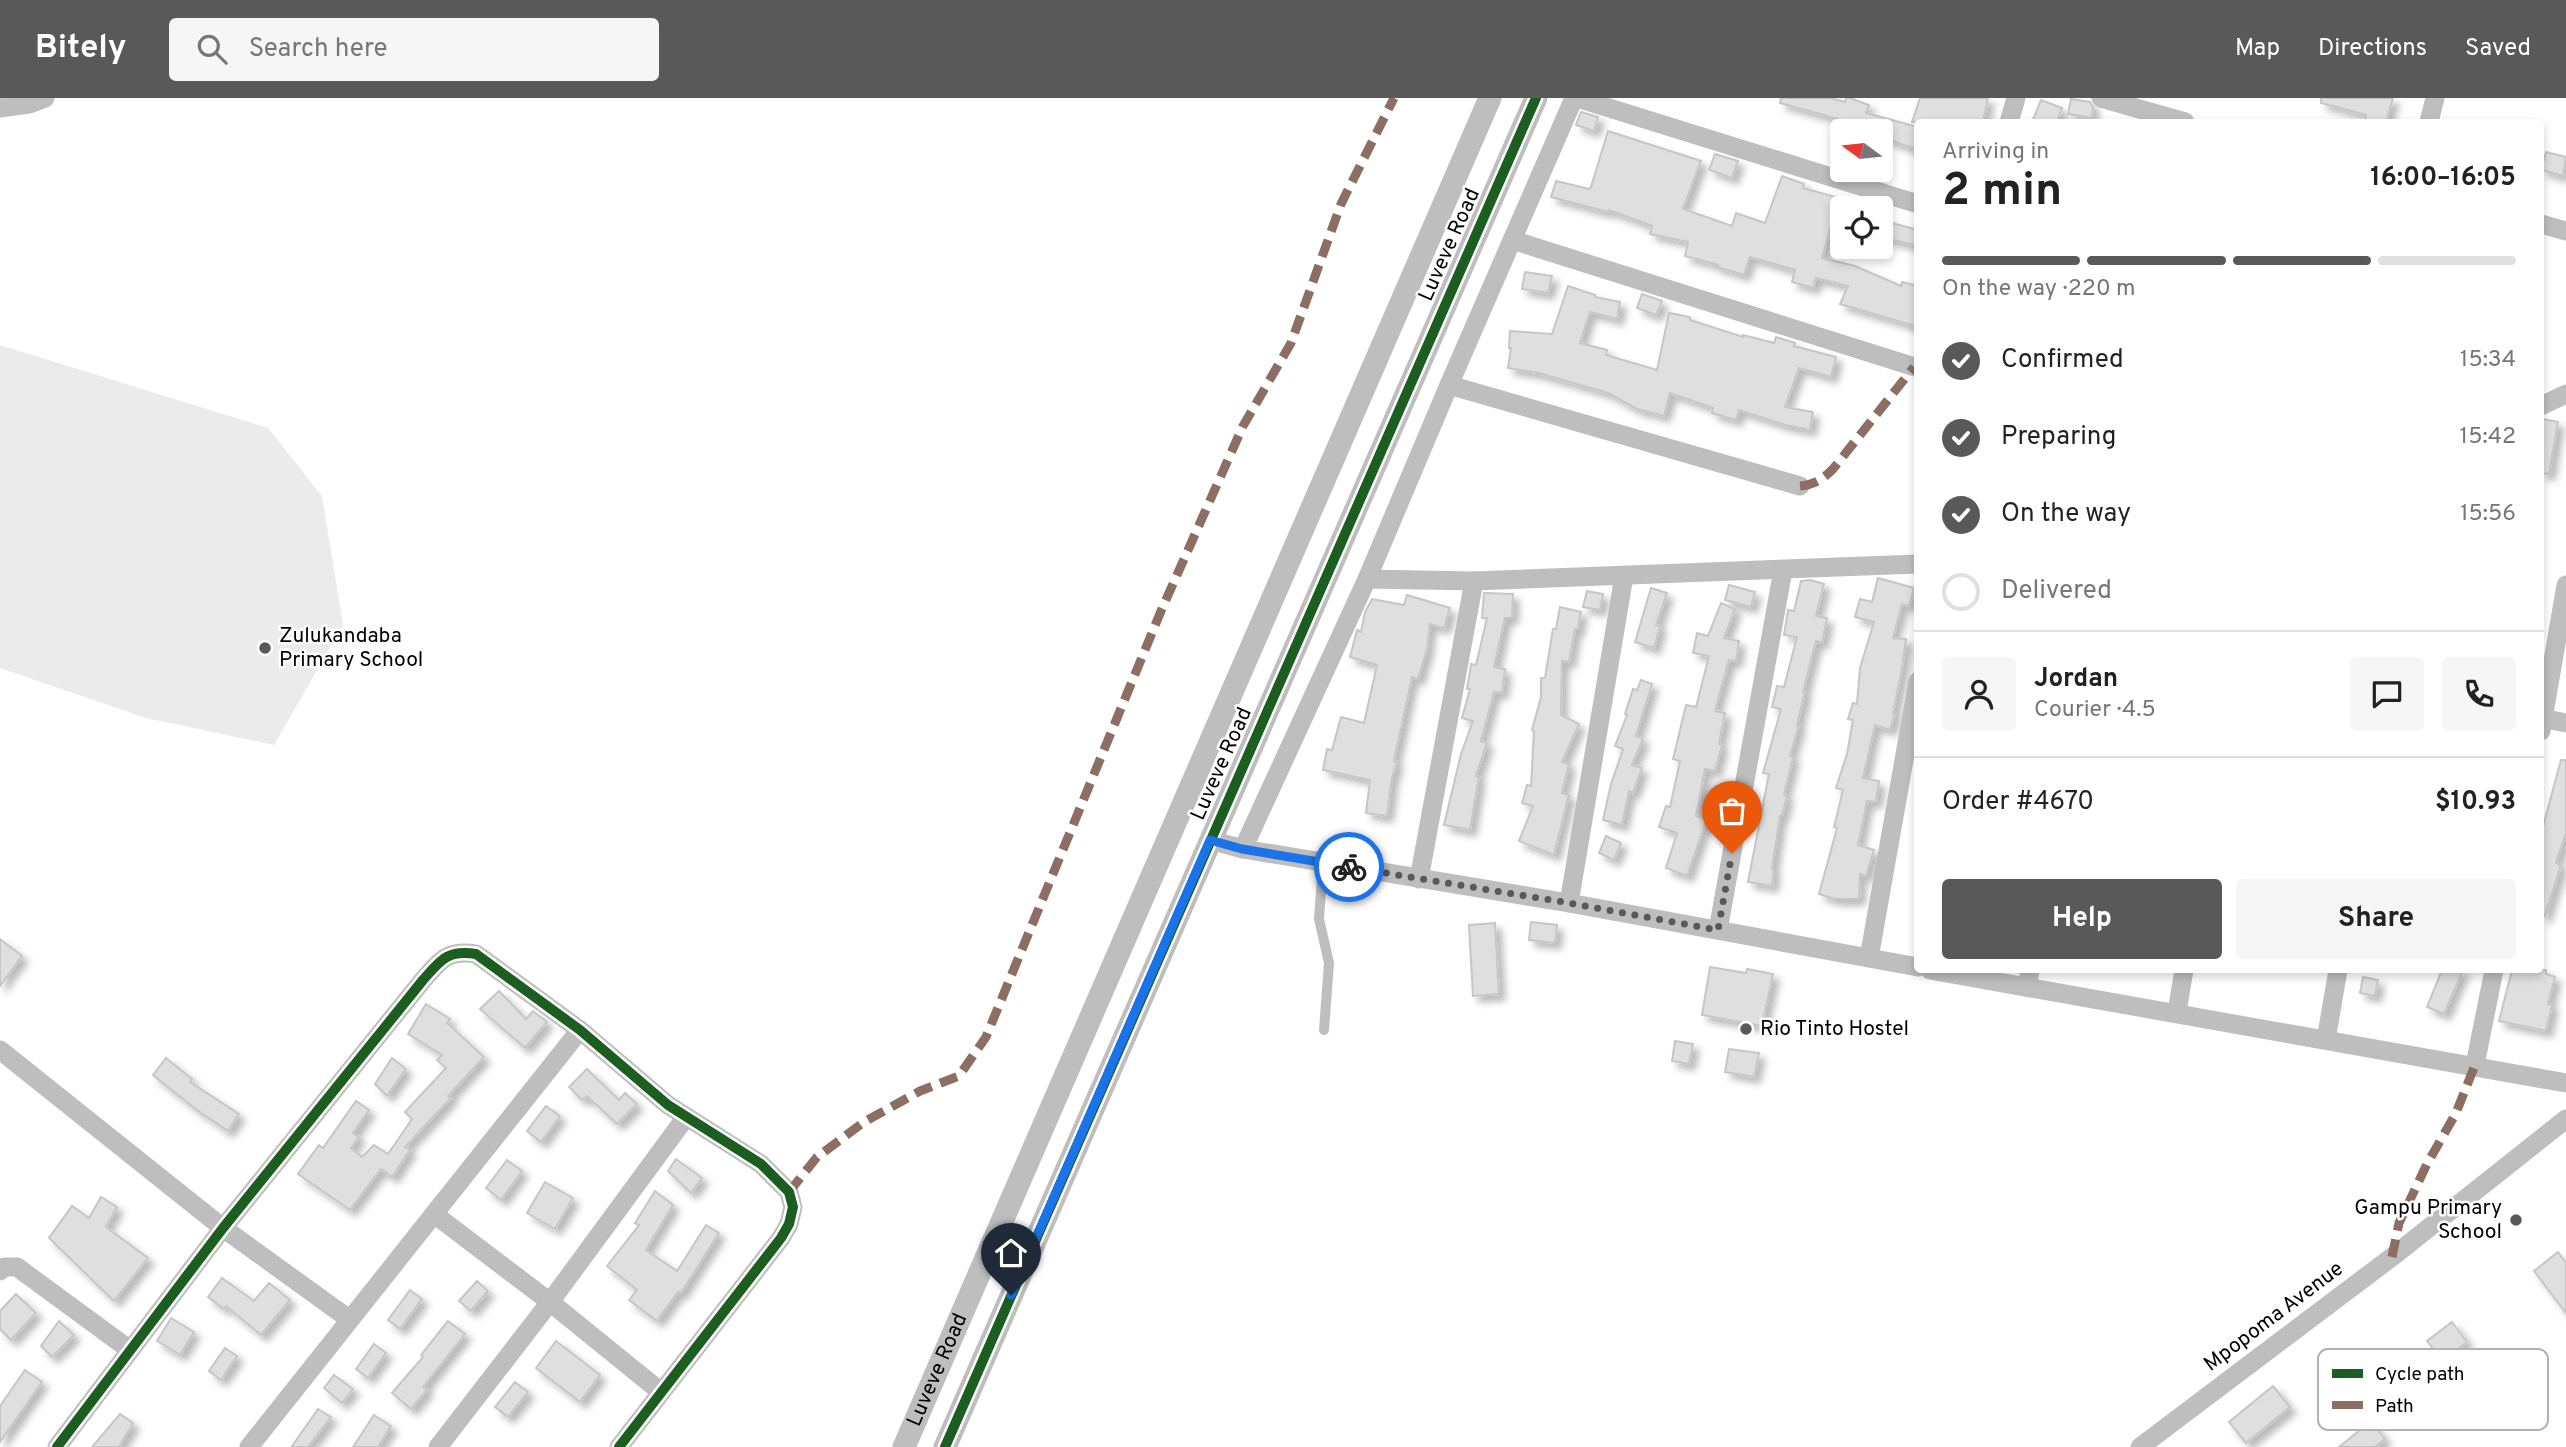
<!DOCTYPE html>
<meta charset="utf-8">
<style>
body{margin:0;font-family:Overpass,sans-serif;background:#f6f6f6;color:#222;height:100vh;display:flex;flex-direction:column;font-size:26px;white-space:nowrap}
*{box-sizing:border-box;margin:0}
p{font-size:23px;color:#767676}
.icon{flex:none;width:38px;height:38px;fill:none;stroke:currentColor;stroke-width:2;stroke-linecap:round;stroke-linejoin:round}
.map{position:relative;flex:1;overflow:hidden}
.side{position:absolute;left:1914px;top:21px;width:630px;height:854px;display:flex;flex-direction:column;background:#fff;border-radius:7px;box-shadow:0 4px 10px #0003}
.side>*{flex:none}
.needle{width:46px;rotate:285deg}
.buttons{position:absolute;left:1830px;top:21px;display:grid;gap:14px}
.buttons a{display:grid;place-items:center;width:63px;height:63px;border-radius:7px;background:#fff;box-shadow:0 4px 10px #0003;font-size:35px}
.pin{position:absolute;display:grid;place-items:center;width:60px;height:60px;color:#fff;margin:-72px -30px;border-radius:50% 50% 50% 0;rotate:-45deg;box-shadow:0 0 7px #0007}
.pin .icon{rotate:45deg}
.courier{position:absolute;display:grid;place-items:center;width:70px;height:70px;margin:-35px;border:5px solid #1a73e8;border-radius:50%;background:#fff;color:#222;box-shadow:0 2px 9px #0007}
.summary em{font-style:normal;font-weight:700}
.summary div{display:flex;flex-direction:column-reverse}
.summary{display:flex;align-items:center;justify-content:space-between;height:119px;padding:0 28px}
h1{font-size:46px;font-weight:700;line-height:52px}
.bar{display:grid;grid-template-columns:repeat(4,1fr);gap:10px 7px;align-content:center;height:84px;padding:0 28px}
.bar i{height:9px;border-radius:5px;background:#e0e0e0}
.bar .selected{background:#595959}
.bar p{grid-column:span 4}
.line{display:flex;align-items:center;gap:18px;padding:0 28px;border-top:2px solid #e0e0e0}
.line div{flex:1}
.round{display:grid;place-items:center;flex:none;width:74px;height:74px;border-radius:7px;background:#f6f6f6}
ol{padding:0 28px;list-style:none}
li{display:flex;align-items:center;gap:21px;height:77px}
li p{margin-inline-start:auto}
li .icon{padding:7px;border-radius:50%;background:#595959;color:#fff;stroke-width:4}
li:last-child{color:#767676}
li i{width:38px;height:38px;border:4px solid #e0e0e0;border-radius:50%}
.action{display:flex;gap:14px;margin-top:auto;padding:14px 28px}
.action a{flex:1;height:80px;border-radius:7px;background:#595959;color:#fff;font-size:28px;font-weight:700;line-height:80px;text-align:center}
.action a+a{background:#f6f6f6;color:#222}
header{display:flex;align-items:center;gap:42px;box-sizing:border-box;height:98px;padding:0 35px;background:#595959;color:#fff}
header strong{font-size:33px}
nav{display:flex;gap:38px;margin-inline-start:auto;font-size:24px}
.search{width:490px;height:63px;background:#f6f6f6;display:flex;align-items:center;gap:18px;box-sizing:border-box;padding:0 24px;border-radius:7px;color:#767676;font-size:26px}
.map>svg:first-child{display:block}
.green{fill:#ebebeb}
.building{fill:#dfdfdf;stroke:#c6c6c6;stroke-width:2;filter:url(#shadow)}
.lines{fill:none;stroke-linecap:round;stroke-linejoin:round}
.service{stroke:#bebebe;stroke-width:10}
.minor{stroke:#bebebe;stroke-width:19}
.tertiary{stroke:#bebebe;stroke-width:23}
.quiet{stroke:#8d6e63;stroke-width:9;stroke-dasharray:18 9;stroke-linecap:butt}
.cycleway-casing{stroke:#fff;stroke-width:15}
.cycleway{stroke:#1b5e20;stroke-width:10}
.done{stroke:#595959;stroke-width:7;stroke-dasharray:0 12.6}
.route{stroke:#1a73e8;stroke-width:9}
.poi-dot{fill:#595959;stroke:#fff;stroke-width:2.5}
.labels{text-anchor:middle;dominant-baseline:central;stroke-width:5;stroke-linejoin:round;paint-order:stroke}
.street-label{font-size:21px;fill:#000;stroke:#fff}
.poi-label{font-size:21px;fill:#000;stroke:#fff;text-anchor:start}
.key{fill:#fff;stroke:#b2b2b2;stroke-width:2}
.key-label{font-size:19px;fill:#000}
</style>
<header>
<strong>Bitely</strong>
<div class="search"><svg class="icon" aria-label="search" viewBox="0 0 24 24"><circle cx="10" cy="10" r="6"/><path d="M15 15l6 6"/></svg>Search here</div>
<nav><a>Map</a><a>Directions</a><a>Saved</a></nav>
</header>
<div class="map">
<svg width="2566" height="1349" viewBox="0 0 2566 1349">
<defs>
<filter id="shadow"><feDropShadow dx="6" dy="6" stdDeviation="3.5" flood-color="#0004"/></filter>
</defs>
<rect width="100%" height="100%" fill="#fff"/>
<polygon class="green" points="0,247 268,330 322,398 343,527 274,647 146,620 0,570"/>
<g class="building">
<polygon points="1781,0 1831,0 1845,4 1846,0 1850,0 1869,7 1866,15 1918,29 1918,52 1881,39 1881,33 1865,33 1838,23 1838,21 1780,5"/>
<polygon points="1920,0 1988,0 1983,24 1912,24"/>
<polygon points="2321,0 2393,0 2386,24 2364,24 2366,17 2321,5"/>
<polygon points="2071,1 2090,4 2093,9 2092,20 2068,16"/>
<polygon points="2041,2 2062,10 2057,24 2032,24"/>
<polygon points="1581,14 1598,19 1594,33 1576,27"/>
<polygon points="1608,33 1701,63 1683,111 1732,128 1736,115 1765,125 1782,78 1804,86 1803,90 1839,100 1822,160 1855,168 1901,188 1902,184 1918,188 1918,229 1840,206 1848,188 1816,180 1813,190 1792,184 1795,172 1750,159 1744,177 1717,169 1718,167 1685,158 1688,144 1650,136 1652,128 1609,112 1608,114 1551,99 1556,83 1589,91 1591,89"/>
<polygon points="2546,54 2566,59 2563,78 2541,72"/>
<polygon points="1715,56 1738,63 1732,80 1709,72"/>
<polygon points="1881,122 1918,132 1918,148 1881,139"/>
<polygon points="1525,174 1552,178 1548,195 1522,191"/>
<polygon points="1568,188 1595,197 1595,199 1620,204 1617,221 1590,214 1580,245 1607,252 1606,257 1657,272 1669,215 1690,219 1690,222 1743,239 1743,237 1774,245 1776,239 1795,245 1794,248 1836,259 1831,279 1799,270 1785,309 1813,314 1810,332 1785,327 1739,312 1736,322 1712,315 1713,310 1670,295 1664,318 1637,311 1608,295 1538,275 1508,270 1511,250 1509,250 1510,233 1552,236"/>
<polygon points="1642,196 1662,203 1656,217 1637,210"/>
<polygon points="2543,321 2558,324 2549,376 2541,375"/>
<polygon points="1878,480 1914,490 1909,508 1902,506 1893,540 1906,541 1901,576 1893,615 1895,615 1890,632 1875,627 1863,680 1879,683 1876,704 1867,703 1858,747 1874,752 1866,778 1860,776 1859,801 1835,801 1819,796 1837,730 1834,729 1843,692 1836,690 1847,656 1853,622 1848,621 1853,605 1857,606 1860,570 1874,524 1855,519 1860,501 1872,504"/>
<polygon points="1810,482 1824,486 1816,518 1827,520 1822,545 1816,543 1803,594 1805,594 1797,627 1799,627 1790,658 1793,659 1784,697 1787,698 1782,718 1780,718 1772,771 1774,772 1772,788 1748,784 1769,676 1763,675 1781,611 1772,609 1777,588 1784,589 1797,539 1784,537 1788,512 1794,513 1801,483"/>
<polygon points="1729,487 1755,494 1751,509 1725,502"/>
<polygon points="1651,490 1667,495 1656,527 1660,528 1654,550 1635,544"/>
<polygon points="1587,493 1603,496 1600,512 1583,509"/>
<polygon points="1484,495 1513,496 1512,520 1505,520 1494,569 1505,571 1502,595 1494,594 1481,643 1487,645 1476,678 1479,679 1470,732 1444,727 1461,656 1473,623 1462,620 1470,591 1467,591 1471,566 1476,567 1487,520 1482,520"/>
<polygon points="1407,497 1450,510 1444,530 1430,526 1427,551 1418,581 1412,579 1394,663 1397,664 1392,680 1387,718 1366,715 1370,682 1323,672 1327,651 1332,652 1341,619 1364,625 1377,567 1350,559 1357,532 1361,534 1365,514 1372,501 1404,507"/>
<polygon points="1721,505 1735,511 1724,540 1739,543 1736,563 1729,562 1715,613 1725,615 1719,646 1722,647 1715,673 1705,671 1696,718 1707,721 1687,778 1666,770 1677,735 1659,729 1666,708 1670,709 1680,663 1673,661 1686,607 1696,609 1709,558 1693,555 1697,535 1708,538"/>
<polygon points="1560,509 1581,514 1578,531 1575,531 1569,564 1562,563 1561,617 1579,626 1562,664 1569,666 1562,695 1569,697 1554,757 1519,743 1533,708 1522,705 1527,687 1531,688 1534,633 1532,632 1541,599 1541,580 1545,580 1553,531 1556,531"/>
<polygon points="1641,582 1652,586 1636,638 1643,641 1632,667 1642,670 1633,695 1629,693 1622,727 1603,722 1611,686 1623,651 1615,648 1627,617 1625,616 1633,591 1637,592"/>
<polygon points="2561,662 2566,662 2566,735 2556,765 2561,767 2545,818 2541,817 2541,736"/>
<polygon points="1606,738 1621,745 1614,762 1599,755"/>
<polygon points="1531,824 1557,827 1555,845 1529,842"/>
<polygon points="1495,825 1499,896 1473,898 1469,827"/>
<polygon points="0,841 22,858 0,888"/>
<polygon points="1710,869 1746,875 1747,871 1773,876 1762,928 1702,917"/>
<polygon points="2442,872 2463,872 2444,916 2427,909"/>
<polygon points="2512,872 2546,872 2546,876 2555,879 2548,906 2552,907 2546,933 2499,923"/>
<polygon points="2363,879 2378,882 2375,898 2360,895"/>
<polygon points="499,893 526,921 533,913 547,924 525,950 480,911"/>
<polygon points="426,906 450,921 447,925 484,959 448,998 451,1000 405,1049 410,1052 392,1079 381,1071 350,1112 298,1076 319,1047 323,1050 356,1003 369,1012 353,1035 359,1039 351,1050 362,1059 374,1047 388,1056 412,1021 405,1014 446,970 437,962 442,957 408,936"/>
<polygon points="1675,943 1693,946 1689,966 1672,963"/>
<polygon points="1729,951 1759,955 1754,979 1725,974"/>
<polygon points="166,960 192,981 190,984 239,1016 228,1033 198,1013 153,977"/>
<polygon points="392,960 406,971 387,998 375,986"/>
<polygon points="587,971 619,1002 625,995 637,1006 617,1026 587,998 582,1002 569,989"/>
<polygon points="546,1008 560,1018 541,1044 527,1033"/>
<polygon points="676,1061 702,1080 691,1095 668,1073"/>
<polygon points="507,1062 522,1073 501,1102 486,1090"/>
<polygon points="545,1084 573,1100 555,1131 527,1115"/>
<polygon points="655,1093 673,1107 646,1152 677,1173 706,1127 719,1135 681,1195 678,1194 657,1223 629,1202 637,1192 607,1168 639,1127 635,1125"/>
<polygon points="101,1099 117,1109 106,1129 148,1160 114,1203 49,1140 72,1108 89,1120"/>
<polygon points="2558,1154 2566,1165 2566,1215 2534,1173"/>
<polygon points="222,1180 254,1203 269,1185 290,1202 261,1237 226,1208 224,1211 208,1199"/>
<polygon points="477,1183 488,1193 471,1213 459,1203"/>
<polygon points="410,1192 422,1201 400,1231 388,1222"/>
<polygon points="16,1196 36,1215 11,1242 0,1231 0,1213"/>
<polygon points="171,1220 194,1234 180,1257 157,1243"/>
<polygon points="59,1223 74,1237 52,1259 41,1248"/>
<polygon points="448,1223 465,1236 423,1289 427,1292 411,1311 392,1295 423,1259 421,1257"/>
<polygon points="2452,1224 2467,1244 2443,1263 2427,1243"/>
<polygon points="556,1243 600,1277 580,1304 536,1270"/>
<polygon points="374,1246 386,1255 368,1280 356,1271"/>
<polygon points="225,1250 237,1258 221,1282 209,1273"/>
<polygon points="25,1272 42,1284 0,1344 0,1308"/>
<polygon points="334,1277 353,1291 342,1305 324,1290"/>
<polygon points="515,1284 528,1294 508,1319 495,1309"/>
<polygon points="2273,1288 2290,1309 2246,1345 2229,1324"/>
<polygon points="318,1311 331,1319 308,1349 294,1349 292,1348"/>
<polygon points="120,1316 133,1325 119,1349 92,1349"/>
<polygon points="374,1317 391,1328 378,1349 353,1349"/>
<polygon points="2371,1323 2385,1341 2375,1349 2339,1349"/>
</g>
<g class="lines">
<polyline class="service" points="1323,765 1319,821 1329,865 1324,932"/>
<g class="minor">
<polyline points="1577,0 1918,106"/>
<polyline points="2101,0 2185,24"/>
<polyline points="0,10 29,6 45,0"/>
<polyline points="2009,24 2016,0"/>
<polyline points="2429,24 2435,0"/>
<polyline points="2541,126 2566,133"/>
<polyline points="1512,142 1918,270"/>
<polyline points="1449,287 1800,388"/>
<polyline points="2541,308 2566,296"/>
<polyline points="1367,481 1474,483 1918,466"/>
<polyline points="2541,620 2566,625"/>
<polyline points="2541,633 2566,487"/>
<polyline points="1210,742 1243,751 1569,805 1918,869"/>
<polyline points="1243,751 1367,481 1449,287 1574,0"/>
<polyline points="1419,781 1474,483"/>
<polyline points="1569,805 1624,478"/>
<polyline points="1718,832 1783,472"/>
<polyline points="1869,860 1918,583"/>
<polyline points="1930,872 2566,985"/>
<polyline points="2027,889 2030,872"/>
<polyline points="2177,914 2184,872"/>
<polyline points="2326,942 2338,872"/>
<polyline points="0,952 223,1130 349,1221"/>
<polyline points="2475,967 2494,872"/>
<polyline points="434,1116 550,1204 661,1294"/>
<polyline points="0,1173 4,1169 17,1169 130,1252"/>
<path d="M 57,1349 L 223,1130 L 423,882 C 440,863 447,851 476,856 L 580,932 L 668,1007 L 761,1066 L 789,1094 L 793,1109 L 789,1126 L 781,1140 L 619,1349"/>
<polyline points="249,1349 580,932"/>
<polyline points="438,1349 550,1204 686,1019"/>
<polyline points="2140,1349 2392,1159 2566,1021"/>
</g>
<g class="tertiary">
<path id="s1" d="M 904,1349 L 1490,0"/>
<polyline points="945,1349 1536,0"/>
</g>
<g class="quiet">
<path d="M 1800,388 C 1814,387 1823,381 1833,371 L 1914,269"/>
<polyline points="789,1094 817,1059 864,1024 920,993 959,978 986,939 1161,513 1243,328 1291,245 1341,106 1394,0"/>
<polyline points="2392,1159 2399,1125 2427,1066 2456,1015 2475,967"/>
</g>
<g class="cycleway-casing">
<g id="cycleway">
<path d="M 57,1349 L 223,1130 L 423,882 C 440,863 447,851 476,856 L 580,932 L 668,1007 L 761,1066 L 789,1094 L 793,1109 L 789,1126 L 781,1140 L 619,1349"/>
<polyline points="945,1349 1536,0"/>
</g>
</g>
<use href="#cycleway" class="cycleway"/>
</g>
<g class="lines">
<polyline class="done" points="1349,769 1569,805 1718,832 1732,755"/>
<polyline class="route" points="1011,1197 1210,742 1242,751 1349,769"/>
</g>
<g class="poi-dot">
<circle cx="265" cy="550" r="7"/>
<circle cx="1746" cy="931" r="7"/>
<circle cx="2516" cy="1122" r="7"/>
</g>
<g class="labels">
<g class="street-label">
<text transform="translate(1450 147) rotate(-66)">Luveve Road</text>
<text transform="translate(1222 666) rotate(-66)">Luveve Road</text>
<text transform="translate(2274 1219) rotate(-37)">Mpopoma Avenue</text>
<text stroke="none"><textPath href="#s1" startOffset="84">Luveve Road</textPath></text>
</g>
<g class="poi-label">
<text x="279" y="538">Zulukandaba<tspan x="279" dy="24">Primary School</tspan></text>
<text x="1760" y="931">Rio Tinto Hostel</text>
<text x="2502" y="1110" text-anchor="end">Gampu Primary<tspan x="2502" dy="24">School</tspan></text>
</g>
</g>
<rect x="2318" y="1251" width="230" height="81" rx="10" class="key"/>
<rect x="2332" y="1271" width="31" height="9" fill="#1b5e20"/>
<rect x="2332" y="1303" width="31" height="8" fill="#8d6e63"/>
<g class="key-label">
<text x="2375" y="1282">Cycle path</text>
<text x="2375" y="1314">Path</text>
</g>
</svg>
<div class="buttons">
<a><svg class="needle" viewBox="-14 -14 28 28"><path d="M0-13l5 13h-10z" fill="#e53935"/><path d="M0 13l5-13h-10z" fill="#767676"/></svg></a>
<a><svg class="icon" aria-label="locate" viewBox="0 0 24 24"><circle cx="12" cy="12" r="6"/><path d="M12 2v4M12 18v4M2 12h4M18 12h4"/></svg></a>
</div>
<div class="pin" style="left:1732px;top:755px;background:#ea580c"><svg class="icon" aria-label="bag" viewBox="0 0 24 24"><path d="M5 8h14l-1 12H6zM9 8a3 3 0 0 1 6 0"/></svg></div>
<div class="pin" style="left:1011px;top:1197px;background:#1f2937"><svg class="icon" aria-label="home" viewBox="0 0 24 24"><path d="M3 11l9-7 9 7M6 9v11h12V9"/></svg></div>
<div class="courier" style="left:1349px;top:769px"><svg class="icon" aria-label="bike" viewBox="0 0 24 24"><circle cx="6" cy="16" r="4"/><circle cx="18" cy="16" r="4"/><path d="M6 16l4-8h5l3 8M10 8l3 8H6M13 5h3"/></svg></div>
<section class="side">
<div class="summary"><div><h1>2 min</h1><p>Arriving in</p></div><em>16:00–16:05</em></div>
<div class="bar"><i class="selected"></i><i class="selected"></i><i class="selected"></i><i></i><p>On the way · 220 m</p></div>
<ol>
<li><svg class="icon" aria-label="check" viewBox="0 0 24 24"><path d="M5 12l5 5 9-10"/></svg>Confirmed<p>15:34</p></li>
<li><svg class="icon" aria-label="check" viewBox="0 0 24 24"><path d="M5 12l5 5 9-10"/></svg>Preparing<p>15:42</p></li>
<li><svg class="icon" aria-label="check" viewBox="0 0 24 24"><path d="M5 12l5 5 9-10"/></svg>On the way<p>15:56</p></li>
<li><i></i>Delivered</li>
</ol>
<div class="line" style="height:126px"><a class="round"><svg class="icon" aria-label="person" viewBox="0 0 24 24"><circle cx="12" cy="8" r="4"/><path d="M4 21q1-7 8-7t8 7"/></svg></a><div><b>Jordan</b><p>Courier · 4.5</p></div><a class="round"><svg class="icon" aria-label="chat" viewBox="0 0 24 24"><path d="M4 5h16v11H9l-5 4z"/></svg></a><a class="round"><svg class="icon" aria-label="phone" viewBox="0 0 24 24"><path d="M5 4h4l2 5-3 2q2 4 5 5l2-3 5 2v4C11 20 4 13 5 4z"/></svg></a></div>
<div class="line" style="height:91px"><div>Order #4670</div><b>$10.93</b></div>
<div class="action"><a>Help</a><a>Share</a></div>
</section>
</div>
